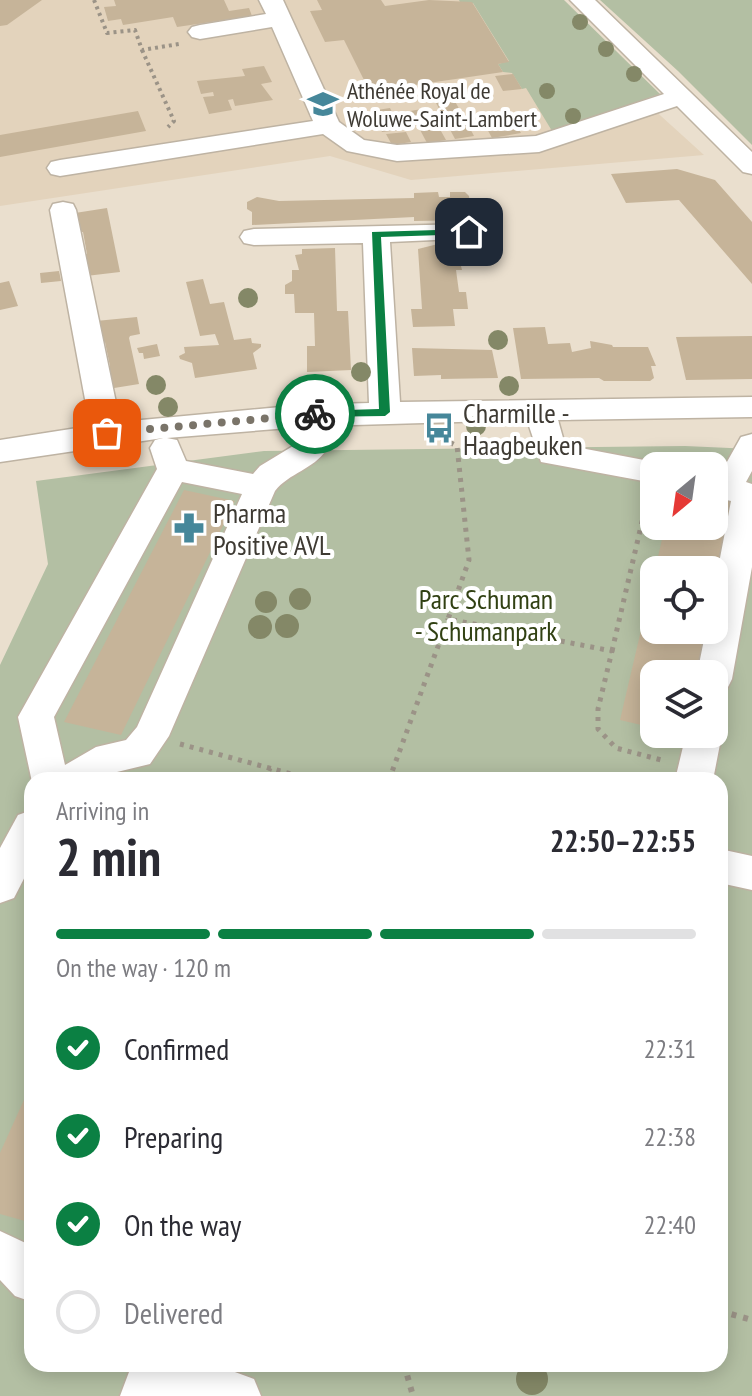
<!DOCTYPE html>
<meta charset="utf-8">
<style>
body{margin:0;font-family:"PT Sans Narrow",sans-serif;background:#f2f2f3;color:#2b2b33;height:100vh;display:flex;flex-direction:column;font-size:30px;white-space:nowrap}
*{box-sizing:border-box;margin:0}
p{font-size:26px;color:#7c7c81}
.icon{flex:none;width:44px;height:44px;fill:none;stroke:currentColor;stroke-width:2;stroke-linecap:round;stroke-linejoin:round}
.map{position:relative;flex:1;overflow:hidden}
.drawer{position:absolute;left:24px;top:772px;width:704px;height:600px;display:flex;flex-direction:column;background:#fff;border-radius:24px;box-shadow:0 4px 20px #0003}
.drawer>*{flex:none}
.needle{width:52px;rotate:209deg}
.fabs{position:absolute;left:640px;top:452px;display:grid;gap:16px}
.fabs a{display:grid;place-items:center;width:88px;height:88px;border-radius:16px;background:#fff;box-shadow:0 4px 20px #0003;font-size:40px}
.pin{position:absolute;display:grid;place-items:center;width:68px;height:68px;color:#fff;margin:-34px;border-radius:16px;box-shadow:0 4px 12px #0006}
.courier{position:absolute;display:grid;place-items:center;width:80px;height:80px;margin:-40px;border:6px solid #0b8043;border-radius:50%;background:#fff;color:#222;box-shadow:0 2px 10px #0007}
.summary em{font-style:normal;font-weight:600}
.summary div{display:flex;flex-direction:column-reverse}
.summary{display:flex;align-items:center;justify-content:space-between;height:136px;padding:0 32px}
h1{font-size:52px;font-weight:600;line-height:60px}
.bar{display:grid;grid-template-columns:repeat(4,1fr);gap:12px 8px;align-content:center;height:96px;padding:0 32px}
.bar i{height:10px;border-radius:6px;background:#e1e1e2}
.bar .selected{background:#0b8043}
.bar p{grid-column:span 4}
ol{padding:0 32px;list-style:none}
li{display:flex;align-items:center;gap:24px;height:88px}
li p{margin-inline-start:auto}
li .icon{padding:8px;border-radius:50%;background:#0b8043;color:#fff;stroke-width:4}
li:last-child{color:#7c7c81}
li i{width:44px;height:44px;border:4px solid #e1e1e2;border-radius:50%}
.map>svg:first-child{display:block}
.built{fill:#e3d3bc}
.green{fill:#b3bfa3;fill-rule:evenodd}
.building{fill:#c6b499}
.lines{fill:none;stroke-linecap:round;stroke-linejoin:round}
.minor-casing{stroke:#beb3a3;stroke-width:3}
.path-far2{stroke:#9b9387;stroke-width:4;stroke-dasharray:3 4;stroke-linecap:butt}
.path-far1{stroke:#9b9387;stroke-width:5;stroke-dasharray:4 6;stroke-linecap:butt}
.path{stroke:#9b9387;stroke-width:6;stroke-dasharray:5 7;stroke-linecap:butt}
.minor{fill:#fff;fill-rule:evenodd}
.tree{fill:#848867}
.route{fill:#0b8043}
.done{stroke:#7a7469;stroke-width:8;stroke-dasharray:0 14.4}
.labels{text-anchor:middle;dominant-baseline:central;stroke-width:8;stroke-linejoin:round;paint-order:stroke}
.far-poi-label{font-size:24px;fill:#3e3a33;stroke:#fff;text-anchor:start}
.poi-label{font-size:28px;fill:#3e3a33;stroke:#fff;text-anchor:start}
.park-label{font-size:28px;fill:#314113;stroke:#fff}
</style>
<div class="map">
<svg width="752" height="1396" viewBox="0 0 752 1396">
<rect width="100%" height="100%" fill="#eadfce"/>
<polygon class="built" points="0,0 533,0 704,155 411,180 330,156 0,206"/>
<g class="green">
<polygon points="459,0 564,0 660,94 552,131 526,88 522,89 512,73 503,72 498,64 509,61 473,3 461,4"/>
<polygon points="600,0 752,0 752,145 678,71"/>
<path d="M 685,446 L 752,449 L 752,1396 L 0,1396 L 0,665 L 48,564 L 36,481 L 264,451 ZM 654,466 L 714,466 L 714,526 L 654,526 ZM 654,570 L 714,570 L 714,630 L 654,630 ZM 654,674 L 714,674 L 714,734 L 654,734 ZM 32,780 L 720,780 L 720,1364 L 32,1364 Z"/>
</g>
<g class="building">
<polygon points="0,0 42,0 7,25 0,26"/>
<polygon points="114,0 224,0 229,11 249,8 252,16 177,27 173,17 123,25 121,19 108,21 104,7 116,6"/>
<polygon points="317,0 381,0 385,6 429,0 472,2 509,62 498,64 503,72 408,86 411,91 372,96 344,40 325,42 310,11 322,10"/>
<polygon points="264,66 272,82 261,84 273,100 235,106 233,99 228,100 232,110 209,114 203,97 214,96 213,92 201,94 197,81 245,76 242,69"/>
<polygon points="513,74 522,89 503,91 495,76"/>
<polygon points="453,98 465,119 474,136 455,139 435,101"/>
<polygon points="390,108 401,130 382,132 371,111"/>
<polygon points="428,108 446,140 427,143 410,111"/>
<polygon points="138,111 146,131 0,157 0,135"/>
<polygon points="515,123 521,133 492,138 486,127"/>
<polygon points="406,132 411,142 392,145 386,134"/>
<polygon points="677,169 715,180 752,222 752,284 679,200 626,203 611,174"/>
<polygon points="438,192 439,197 450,197 450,192 465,192 469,196 472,220 414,221 414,217 252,225 252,212 247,209 247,202 257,197 279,201 414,198 414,193"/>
<polygon points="107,208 120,272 86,276 82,255 87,254 83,232 79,232 75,213"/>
<polygon points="438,244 464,245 464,256 459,258 462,270 456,270 459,292 466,292 468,309 453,309 455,326 413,327 411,309 422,309 418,249"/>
<polygon points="335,248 337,311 348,311 351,370 307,372 307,346 315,346 314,313 295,313 294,294 285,294 285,285 292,281 292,270 299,270 295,255 302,254 302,249"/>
<polygon points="59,271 61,281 41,283 40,273"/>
<polygon points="203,279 210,304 224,302 234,340 251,338 252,343 261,344 261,347 253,353 257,369 195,378 192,363 180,359 179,356 185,353 184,347 219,345 215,334 200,336 186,282"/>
<polygon points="9,281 18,306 0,310 0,283"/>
<polygon points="137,317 140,334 130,336 129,338 139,384 108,389 104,367 110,366 105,342 100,342 96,321"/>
<polygon points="545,327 548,344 570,343 572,352 591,348 590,341 612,345 613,347 648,347 656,366 651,366 654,378 650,381 604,381 599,378 521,379 513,328"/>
<polygon points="752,336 752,379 686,380 676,337"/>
<polygon points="157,344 160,356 144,359 143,353 139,353 137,348"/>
<polygon points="412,348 492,350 498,378 441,379 441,375 414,376"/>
<polygon points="184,490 235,501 121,735 64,722"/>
<polygon points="714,493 735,497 714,592 714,570 655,570 665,526 714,526"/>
<polygon points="653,579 654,630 708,630 699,674 654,674 654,728 620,720"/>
<polygon points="32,1082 32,1223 0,1214 0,1153"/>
</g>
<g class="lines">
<g class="minor-casing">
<g id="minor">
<polygon points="259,0 283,0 339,122 364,140 397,145 536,136 664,94 570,0 595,0 752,152 752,174 743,172 677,106 539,152 397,161 347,151 323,134 60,176 51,174 47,168 51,162 60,160 313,121 272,27 200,39 192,37 188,32 192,27 200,25 266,14"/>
<path d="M 63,202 L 73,204 L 76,210 L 120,422 L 302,405 L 369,403 L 363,243 L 254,245 L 244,243 L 240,237 L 244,231 L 254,229 L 469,224 L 479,226 L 483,232 L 479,238 L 390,242 L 400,402 L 752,397 L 752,417 L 558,420 L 565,445 L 665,464 L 654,466 L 654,483 L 541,462 L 527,420 L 320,426 L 326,450 C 314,469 289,473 275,491 L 169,736 L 150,764 L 117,772 L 103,780 L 32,782 L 18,717 L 157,469 L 150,448 L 155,440 L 163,438 L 0,462 L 0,440 L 90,426 L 50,210 L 53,204 ZM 289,428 L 293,446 L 260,466 L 253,474 L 186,461 L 177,440 L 167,438 ZM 182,482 L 242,494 L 137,727 L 126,740 L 96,747 L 65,765 L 54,717 Z"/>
<polygon points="752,434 752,471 746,482 752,484 752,567 732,679 727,689 714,693 714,674 697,674 706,630 714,630 714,589 731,501 714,497 714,475 719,476 741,437"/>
<polygon points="714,723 722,734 713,780 675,780 686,734 714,734"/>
<polygon points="32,810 32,863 14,898 0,903 0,848 18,815"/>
<polygon points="720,849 752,856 752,890 720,883"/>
<polygon points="0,1231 32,1246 32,1302 15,1296 0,1280"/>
<polygon points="132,1364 213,1364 254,1379 261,1396 120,1396"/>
</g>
</g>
<g class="path-far2">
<polyline points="94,0 107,33 135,30 142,50 179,44"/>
<polyline points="142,50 174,121 168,127"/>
</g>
<g class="path-far1">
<polyline points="441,438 457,446 469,560 448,619 612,651 598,709 598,729 616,748 665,761"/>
<polyline points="612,651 648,496"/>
<polyline points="180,744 314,780"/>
<polyline points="265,780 270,768"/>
<polyline points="389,780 448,619"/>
</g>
<g class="path">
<polyline points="720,1311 752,1320"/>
<polyline points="404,1364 413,1396"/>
</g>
<use href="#minor" class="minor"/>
</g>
<g class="tree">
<circle cx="580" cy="22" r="8"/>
<circle cx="606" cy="49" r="8"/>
<circle cx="634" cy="74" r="8"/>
<circle cx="547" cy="91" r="8"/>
<circle cx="573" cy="116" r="8"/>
<circle cx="248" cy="298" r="10"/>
<circle cx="498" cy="340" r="10"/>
<circle cx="361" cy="372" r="10"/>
<circle cx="156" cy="385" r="10"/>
<circle cx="509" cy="386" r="10"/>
<circle cx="168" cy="407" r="10"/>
<circle cx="476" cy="426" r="10"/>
<circle cx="300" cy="599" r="11"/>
<circle cx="266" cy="602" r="11"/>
<circle cx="287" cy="626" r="12"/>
<circle cx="260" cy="627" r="12"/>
<circle cx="532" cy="1379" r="16"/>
</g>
<polygon class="route" points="469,229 472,234 381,237 390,412 385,416 311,417 309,414 315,411 379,409 372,232"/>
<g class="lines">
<polyline class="done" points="107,433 315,414"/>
</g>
<defs>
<g id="school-bare" transform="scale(2.4)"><path d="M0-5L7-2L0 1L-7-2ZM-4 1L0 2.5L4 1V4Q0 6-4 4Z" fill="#46879a" stroke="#fff" stroke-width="2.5" paint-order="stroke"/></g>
<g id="bus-bare" transform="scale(2.4)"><path d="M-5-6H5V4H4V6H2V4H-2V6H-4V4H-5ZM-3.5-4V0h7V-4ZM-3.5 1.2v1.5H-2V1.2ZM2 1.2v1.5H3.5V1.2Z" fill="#46879a" stroke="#fff" stroke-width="2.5" paint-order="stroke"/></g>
<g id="pharmacy-bare" transform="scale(2.4)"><path d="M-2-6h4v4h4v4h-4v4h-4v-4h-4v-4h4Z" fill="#46879a" stroke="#fff" stroke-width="2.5" paint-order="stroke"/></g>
</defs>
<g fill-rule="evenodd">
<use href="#school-bare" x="323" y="104"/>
<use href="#bus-bare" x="439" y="428"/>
<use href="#pharmacy-bare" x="189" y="528"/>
</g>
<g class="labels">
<g class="far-poi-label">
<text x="347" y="90">Athénée Royal de<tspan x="347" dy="28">Woluwe-Saint-Lambert</tspan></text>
</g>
<g class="poi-label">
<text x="463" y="412">Charmille -<tspan x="463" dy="32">Haagbeuken</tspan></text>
<text x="213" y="512">Pharma<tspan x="213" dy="32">Positive AVL</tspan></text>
</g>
<g class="park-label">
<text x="486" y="598">Parc Schuman<tspan x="486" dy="32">- Schumanpark</tspan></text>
</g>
</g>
</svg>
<div class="fabs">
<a><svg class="needle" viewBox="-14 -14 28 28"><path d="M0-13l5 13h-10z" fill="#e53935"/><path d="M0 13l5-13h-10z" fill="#7c7c81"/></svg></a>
<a><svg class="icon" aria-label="locate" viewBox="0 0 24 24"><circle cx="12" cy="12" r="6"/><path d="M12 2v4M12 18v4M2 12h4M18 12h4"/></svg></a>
<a><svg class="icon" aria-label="layers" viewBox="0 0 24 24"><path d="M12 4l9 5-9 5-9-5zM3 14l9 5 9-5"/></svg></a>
</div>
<div class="pin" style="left:107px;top:433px;background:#ea580c"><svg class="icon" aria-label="bag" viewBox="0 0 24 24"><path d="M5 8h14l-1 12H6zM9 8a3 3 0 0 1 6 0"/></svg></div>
<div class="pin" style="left:469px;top:232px;background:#1f2937"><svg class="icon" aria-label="home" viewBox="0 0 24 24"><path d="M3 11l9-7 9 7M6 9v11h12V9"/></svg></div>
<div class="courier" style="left:315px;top:414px"><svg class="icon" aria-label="bike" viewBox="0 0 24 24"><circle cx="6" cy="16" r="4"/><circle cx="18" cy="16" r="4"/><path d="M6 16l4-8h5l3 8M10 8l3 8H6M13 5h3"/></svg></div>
<section class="drawer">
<div class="summary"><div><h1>2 min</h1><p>Arriving in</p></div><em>22:50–22:55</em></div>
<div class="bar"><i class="selected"></i><i class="selected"></i><i class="selected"></i><i></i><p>On the way · 120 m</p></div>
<ol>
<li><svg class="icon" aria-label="check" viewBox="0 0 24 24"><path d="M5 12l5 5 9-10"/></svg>Confirmed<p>22:31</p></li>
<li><svg class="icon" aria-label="check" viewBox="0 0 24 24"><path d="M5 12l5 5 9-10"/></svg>Preparing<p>22:38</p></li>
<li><svg class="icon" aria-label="check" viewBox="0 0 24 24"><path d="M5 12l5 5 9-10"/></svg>On the way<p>22:40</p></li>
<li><i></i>Delivered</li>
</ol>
</section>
</div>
